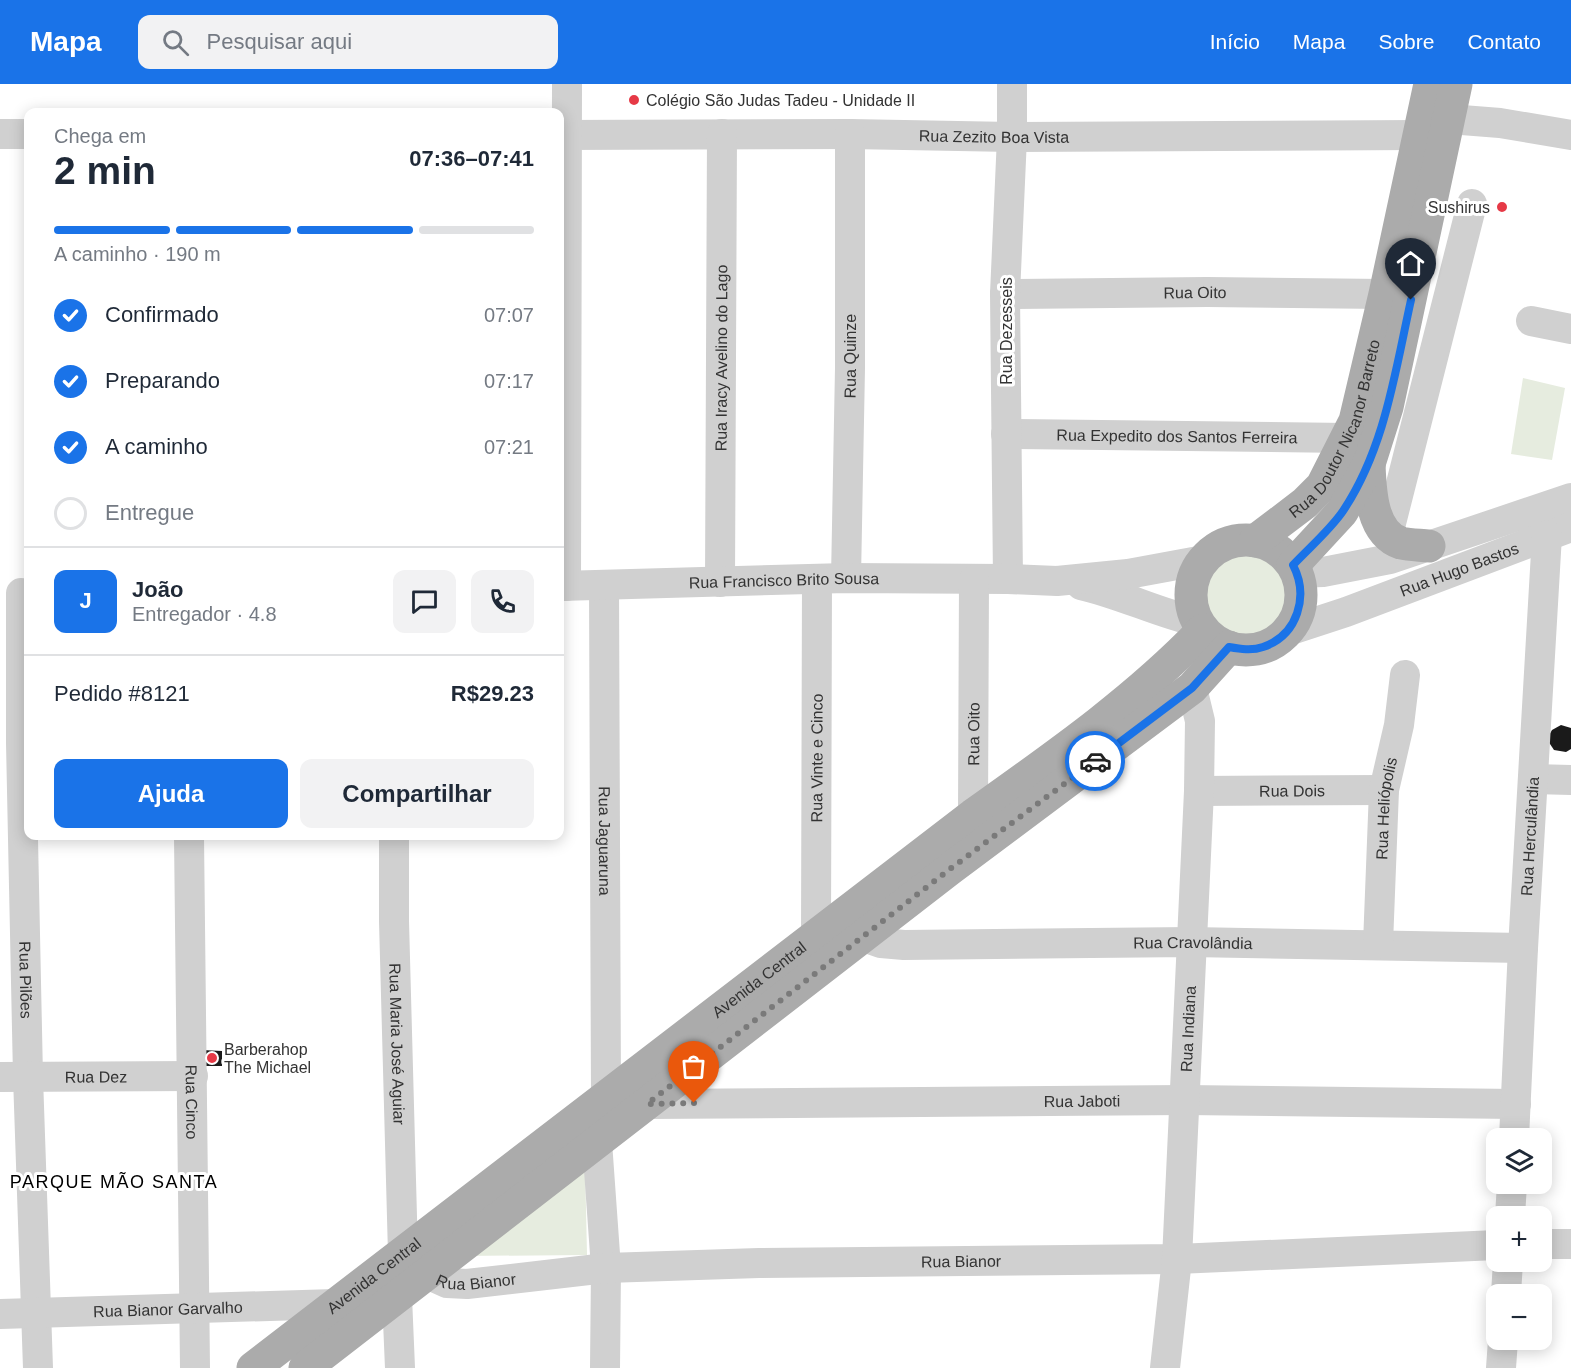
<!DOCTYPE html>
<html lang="pt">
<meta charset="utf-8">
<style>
body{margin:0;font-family:Helvetica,sans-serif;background:#f2f2f3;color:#1f2937;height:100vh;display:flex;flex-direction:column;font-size:22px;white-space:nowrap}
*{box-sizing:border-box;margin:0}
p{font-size:20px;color:#747a83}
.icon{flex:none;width:33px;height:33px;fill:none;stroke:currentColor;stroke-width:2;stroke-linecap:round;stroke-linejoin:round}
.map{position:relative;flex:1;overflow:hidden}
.sheet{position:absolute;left:24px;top:24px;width:540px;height:732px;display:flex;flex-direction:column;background:#fff;border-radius:12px;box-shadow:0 3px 15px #0003}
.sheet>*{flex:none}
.buttons{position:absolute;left:1486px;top:1044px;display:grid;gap:12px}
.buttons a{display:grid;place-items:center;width:66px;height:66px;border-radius:12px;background:#fff;box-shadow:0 3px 15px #0003;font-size:30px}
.pin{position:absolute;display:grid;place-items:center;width:51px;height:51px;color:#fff;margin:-62px -26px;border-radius:50% 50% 50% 0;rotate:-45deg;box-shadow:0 0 6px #0007}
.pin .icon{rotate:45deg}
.courier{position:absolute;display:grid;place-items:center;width:60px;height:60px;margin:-30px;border:4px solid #1a73e8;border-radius:50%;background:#fff;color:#222;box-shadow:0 2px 8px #0007}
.summary em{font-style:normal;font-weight:700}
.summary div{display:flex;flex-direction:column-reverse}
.summary{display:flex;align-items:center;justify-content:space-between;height:102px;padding:0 30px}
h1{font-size:39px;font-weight:700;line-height:45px}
.bar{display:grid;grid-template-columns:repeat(4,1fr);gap:9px 6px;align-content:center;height:72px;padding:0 30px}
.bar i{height:8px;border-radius:4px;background:#e0e1e3}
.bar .on{background:#1a73e8}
.bar p{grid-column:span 4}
.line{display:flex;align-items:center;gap:15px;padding:0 30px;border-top:2px solid #e0e1e3}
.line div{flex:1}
.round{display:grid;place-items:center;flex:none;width:63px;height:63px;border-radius:12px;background:#f2f2f3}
ol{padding:0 30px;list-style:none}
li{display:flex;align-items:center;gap:18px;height:66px}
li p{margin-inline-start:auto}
li .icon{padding:6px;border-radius:50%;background:#1a73e8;color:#fff;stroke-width:4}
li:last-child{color:#747a83}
li i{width:33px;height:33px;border:3px solid #e0e1e3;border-radius:50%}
.primary-button{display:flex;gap:12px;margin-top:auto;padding:12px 30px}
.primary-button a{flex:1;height:69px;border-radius:12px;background:#1a73e8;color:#fff;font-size:24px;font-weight:700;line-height:69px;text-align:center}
.primary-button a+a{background:#f2f2f3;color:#1f2937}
header{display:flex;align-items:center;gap:36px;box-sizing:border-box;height:84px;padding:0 30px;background:#1a73e8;color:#fff}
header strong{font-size:28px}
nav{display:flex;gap:33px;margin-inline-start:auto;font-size:21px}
.search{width:420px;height:54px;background:#f2f2f3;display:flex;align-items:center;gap:15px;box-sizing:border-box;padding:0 21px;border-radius:12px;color:#747a83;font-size:22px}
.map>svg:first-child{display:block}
.green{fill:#e6ecdf}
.building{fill:#1a1a1a}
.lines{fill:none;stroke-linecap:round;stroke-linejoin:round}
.minor{stroke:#d0d0d0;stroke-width:30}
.major{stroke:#ababab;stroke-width:33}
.done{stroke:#7a7a7a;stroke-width:6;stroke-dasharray:0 10.8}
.route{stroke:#1a73e8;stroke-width:8}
.poi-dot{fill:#e63946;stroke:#fff;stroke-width:2}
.labels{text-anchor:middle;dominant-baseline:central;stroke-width:6;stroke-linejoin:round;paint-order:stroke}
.poi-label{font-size:16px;fill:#333;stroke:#fff;text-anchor:start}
.street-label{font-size:16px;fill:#333;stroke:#fff}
.neighbourhood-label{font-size:18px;letter-spacing:1.5px;fill:#000;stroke:#fff}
</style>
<header>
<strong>Mapa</strong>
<div class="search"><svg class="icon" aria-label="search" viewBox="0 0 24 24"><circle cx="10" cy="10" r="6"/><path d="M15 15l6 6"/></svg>Pesquisar aqui</div>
<nav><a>Início</a><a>Mapa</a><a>Sobre</a><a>Contato</a></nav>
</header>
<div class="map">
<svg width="1571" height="1284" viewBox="0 0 1571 1284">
<rect width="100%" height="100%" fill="#fff"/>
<g class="green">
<polygon points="1523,294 1565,304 1552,376 1511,370"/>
<circle cx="1247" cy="511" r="43"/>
<polygon points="585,1078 587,1171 461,1172"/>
</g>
<g class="building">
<polygon points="1561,641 1571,644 1571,665 1566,668 1554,666 1548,657 1548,653 1552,646"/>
<polygon points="202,966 222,967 222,982 202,982"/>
</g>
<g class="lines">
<g class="minor">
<polyline points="1449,35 1500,39 1571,51"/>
<polyline points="0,50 28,50"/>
<path id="s1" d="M 560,51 L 850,50 L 1012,53 L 1420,51"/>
<path id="s2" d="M 1005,210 L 1207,208 L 1385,210"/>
<polyline points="1531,237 1571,245"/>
<path id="s3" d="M 1006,350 L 1348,354"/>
<polyline points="1388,451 1472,120"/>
<polyline points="1297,489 1323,488 1390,475 1571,414"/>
<path id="s4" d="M 846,494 L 850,284 L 850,50"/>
<polyline points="1008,495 1005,210 1012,53 1012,0"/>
<path id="s5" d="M 720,498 L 722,50"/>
<path id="s6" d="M 604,501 L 606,1015"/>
<path d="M 1081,501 C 1121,510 1158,529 1198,538"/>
<path id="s7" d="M 560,502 L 846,494 L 1008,495 L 1057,497 L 1128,490 L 1204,476"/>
<polyline points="566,502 567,0"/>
<path id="s8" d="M 21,509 L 21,659 L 28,993 L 38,1284"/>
<path id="s9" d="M 1288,547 L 1346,528 L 1571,443"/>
<polyline points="1533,695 1571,696"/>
<path id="s10" d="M 1199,707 L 1384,706"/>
<path id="s11" d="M 973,731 L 974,496"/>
<path id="s12" d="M 189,752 L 195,1284"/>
<path id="s13" d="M 394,752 L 394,837 L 403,1170"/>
<path id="s14" d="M 816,852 L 817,495"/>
<path id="s15" d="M 864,853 L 881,859 L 904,861 L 1191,858 L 1523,864"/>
<path id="s16" d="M 1378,860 L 1384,706 L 1399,641 L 1405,591"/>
<path id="s17" d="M 0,993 L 193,992"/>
<path id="s18" d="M 647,1020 L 1185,1016 L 1516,1020"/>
<path id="s19" d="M 1514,1054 L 1523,864 L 1547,451"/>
<polyline points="597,1058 606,1184 605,1284"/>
<polyline points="1510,1132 1512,1100"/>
<polyline points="1542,1160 1571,1160"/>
<path id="s20" d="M 427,1190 L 447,1199 L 467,1200 L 606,1184 L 759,1179 L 1177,1175 L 1497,1161"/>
<polyline points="1506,1210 1508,1178"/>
<polyline points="397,1213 400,1284"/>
<path id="s21" d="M 0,1230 L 335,1220"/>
<path id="s22" d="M 1165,1284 L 1177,1175 L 1199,707 L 1200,637 L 1192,604"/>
<polyline points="1501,1284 1503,1256"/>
</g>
<g class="major">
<path d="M 1369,380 C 1370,406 1371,449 1401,459 C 1410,461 1421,461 1429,462"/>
<circle cx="1246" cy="511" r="55"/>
<path id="s23" d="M 1255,457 L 1305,419 L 1322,402 L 1355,337 L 1385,210 L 1430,0"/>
<polyline points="1293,481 1342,428 1369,380 1387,323 1456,0"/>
<path id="s24" d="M 253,1284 L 973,731 C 1053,674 1135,617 1203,546"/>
<polyline points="305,1284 950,785 1192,604 1229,563"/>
</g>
</g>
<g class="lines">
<polyline class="done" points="694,1019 647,1020 950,785 1095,677"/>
<path class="route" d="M 1095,677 L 1192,604 L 1229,563 C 1240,565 1252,567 1263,563 C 1298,551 1309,512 1293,481 C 1309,464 1330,446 1343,427 C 1385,364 1395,288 1411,216"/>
</g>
<g class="poi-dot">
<circle cx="634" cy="16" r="6"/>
<circle cx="1502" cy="123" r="6"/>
<circle cx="212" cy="974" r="6"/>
</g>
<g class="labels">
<g class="poi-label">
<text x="646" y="16">Colégio São Judas Tadeu - Unidade II</text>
<text x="1490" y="123" text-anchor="end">Sushirus</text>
<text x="224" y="965">Barberahop<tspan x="224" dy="18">The Michael</tspan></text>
</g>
<g class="street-label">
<text stroke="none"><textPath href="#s1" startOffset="434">Rua Zezito Boa Vista</textPath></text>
<text stroke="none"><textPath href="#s2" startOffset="190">Rua Oito</textPath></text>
<text transform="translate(1006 247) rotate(-90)">Rua Dezesseis</text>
<text stroke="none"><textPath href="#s4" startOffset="222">Rua Quinze</textPath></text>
<text stroke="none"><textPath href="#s5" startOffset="224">Rua Iracy Avelino do Lago</textPath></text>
<text stroke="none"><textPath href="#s23" startOffset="144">Rua Doutor Nicanor Barreto</textPath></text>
<text stroke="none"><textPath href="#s3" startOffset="171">Rua Expedito dos Santos Ferreira</textPath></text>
<text stroke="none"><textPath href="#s9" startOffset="182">Rua Hugo Bastos</textPath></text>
<text stroke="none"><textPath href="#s7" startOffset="224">Rua Francisco Brito Sousa</textPath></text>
<text stroke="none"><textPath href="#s11" startOffset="81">Rua Oito</textPath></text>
<text stroke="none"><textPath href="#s14" startOffset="178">Rua Vinte e Cinco</textPath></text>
<text stroke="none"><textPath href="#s10" startOffset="93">Rua Dois</textPath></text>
<text stroke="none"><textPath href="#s16" startOffset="136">Rua Heliópolis</textPath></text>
<text stroke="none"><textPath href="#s19" startOffset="302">Rua Herculândia</textPath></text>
<text stroke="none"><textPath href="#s6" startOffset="256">Rua Jaguaruna</textPath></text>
<text stroke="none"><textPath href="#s15" startOffset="330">Rua Cravolândia</textPath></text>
<text stroke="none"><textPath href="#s8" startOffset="387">Rua Pilões</textPath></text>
<text stroke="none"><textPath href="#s24" startOffset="638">Avenida Central</textPath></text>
<text stroke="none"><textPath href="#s22" startOffset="340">Rua Indiana</textPath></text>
<text stroke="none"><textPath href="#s13" startOffset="208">Rua Maria José Aguiar</textPath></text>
<text stroke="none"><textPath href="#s17" startOffset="96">Rua Dez</textPath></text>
<text stroke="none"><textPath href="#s18" startOffset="435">Rua Jaboti</textPath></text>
<text stroke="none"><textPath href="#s12" startOffset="266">Rua Cinco</textPath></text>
<text stroke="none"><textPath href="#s20" startOffset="537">Rua Bianor</textPath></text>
<text stroke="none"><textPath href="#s24" startOffset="152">Avenida Central</textPath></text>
<text stroke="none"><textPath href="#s20" startOffset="51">Rua Bianor</textPath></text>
<text stroke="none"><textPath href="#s21" startOffset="168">Rua Bianor Garvalho</textPath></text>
</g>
<g class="neighbourhood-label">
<text x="114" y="1098">PARQUE MÃO SANTA</text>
</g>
</g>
</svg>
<div class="buttons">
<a><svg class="icon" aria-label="layers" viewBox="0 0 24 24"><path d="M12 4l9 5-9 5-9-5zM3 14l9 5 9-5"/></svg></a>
<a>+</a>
<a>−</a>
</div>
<div class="pin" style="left:694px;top:1019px;background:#ea580c"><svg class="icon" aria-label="bag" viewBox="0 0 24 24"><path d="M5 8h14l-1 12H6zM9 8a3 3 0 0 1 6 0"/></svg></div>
<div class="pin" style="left:1411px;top:216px;background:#1f2937"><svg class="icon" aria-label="home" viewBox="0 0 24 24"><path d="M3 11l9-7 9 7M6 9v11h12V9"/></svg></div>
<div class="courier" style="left:1095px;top:677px"><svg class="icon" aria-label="car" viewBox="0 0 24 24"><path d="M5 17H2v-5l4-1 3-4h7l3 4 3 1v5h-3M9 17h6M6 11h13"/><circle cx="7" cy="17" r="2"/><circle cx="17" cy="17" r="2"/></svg></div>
<section class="sheet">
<div class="summary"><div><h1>2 min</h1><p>Chega em</p></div><em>07:36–07:41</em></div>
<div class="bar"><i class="on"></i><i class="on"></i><i class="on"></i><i></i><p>A caminho · 190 m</p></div>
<ol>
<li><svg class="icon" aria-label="check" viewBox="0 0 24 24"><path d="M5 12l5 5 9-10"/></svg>Confirmado<p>07:07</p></li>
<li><svg class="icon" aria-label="check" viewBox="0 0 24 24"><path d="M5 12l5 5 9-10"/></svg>Preparando<p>07:17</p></li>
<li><svg class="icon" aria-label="check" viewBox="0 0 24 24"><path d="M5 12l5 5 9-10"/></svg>A caminho<p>07:21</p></li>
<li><i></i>Entregue</li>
</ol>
<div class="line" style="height:108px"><b class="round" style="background:#1a73e8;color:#fff">J</b><div><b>João</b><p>Entregador · 4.8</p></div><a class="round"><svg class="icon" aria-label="chat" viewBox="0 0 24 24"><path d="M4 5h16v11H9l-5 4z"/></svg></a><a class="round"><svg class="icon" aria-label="phone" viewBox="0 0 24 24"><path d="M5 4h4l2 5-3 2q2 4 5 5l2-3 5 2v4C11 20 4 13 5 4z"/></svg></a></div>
<div class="line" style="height:78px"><div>Pedido #8121</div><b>R$29.23</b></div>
<div class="primary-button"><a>Ajuda</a><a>Compartilhar</a></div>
</section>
</div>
